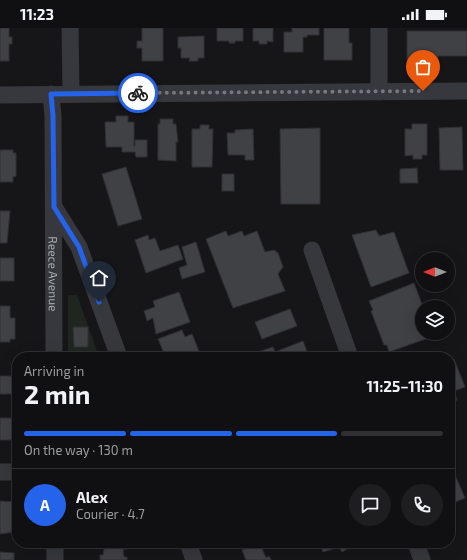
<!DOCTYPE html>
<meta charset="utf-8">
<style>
body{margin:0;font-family:"Exo 2",sans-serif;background:#1e1e20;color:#f1f3f6;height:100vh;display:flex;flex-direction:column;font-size:15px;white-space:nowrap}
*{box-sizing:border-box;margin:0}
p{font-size:13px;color:#9c9d9f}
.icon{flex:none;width:22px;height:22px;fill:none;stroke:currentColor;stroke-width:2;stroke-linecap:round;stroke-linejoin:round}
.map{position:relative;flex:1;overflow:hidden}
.drawer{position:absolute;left:12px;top:324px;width:443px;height:196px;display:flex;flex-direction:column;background:#101012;border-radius:16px;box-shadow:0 4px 16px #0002,0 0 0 1px #303032}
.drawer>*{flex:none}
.needle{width:26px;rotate:270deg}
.buttons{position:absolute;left:415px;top:224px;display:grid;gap:8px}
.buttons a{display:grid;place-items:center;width:40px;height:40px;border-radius:50%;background:#101012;box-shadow:0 4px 16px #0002,0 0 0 1px #303032;font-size:20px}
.pin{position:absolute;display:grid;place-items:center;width:34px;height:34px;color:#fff;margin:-41px -17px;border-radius:50% 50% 50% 0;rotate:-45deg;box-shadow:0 0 4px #0007}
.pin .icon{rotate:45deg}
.courier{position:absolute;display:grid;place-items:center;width:40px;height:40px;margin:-20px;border:3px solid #2563eb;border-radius:50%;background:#fff;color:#222;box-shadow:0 1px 5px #0007}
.head em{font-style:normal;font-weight:700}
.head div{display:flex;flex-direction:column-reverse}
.head{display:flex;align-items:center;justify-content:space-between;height:68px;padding:0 12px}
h1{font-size:26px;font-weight:700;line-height:30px}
.bar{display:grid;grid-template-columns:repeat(4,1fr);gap:6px 4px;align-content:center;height:48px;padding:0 12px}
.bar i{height:5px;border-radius:3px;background:#303032}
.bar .selected{background:#2563eb}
.bar p{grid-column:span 4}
.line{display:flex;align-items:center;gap:10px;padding:0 12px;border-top:1px solid #303032}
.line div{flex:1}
.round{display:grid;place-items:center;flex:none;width:42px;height:42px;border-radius:21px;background:#1e1e20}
.status{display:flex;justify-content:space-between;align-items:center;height:28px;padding:0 20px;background:#101012;direction:ltr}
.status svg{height:11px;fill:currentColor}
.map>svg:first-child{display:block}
.green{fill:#1e261f}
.building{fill:#404145;stroke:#303034}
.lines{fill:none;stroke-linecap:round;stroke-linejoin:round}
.minor{stroke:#37383d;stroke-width:17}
.done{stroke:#757880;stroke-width:4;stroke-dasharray:0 7.2}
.route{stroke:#2563eb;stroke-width:5}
.labels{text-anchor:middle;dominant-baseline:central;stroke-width:3;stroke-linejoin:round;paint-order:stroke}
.street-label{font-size:12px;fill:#a8adb8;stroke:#111113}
</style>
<div class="status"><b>11:23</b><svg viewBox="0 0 49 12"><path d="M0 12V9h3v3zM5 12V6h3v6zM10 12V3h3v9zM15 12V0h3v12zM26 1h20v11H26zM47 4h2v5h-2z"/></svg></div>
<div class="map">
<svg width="467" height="532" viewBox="0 0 467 532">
<rect width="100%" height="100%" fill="#161618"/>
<polygon class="green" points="68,267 77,267 99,329 68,329"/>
<g class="building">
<polygon points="0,0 9,0 9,9 12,9 12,16 9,16 9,33 0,33"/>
<polygon points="142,0 163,0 163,33 142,33 142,20 137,20 137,13 142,13"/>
<polygon points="217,0 243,0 243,13 235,13 235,15 229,15 229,13 217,13"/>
<polygon points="253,0 273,0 273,14 267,13 267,16 259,16 259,13 253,13"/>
<polygon points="292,0 319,0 319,7 307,7 307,9 303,9 303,24 284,24 284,4 292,4"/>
<polygon points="324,0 349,0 349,15 352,15 352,32 324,32"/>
<polygon points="407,3 467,3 467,28 438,28 438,35 407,35"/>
<polygon points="204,8 204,30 198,30 198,33 189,33 190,30 181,30 181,20 178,20 178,9"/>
<polygon points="116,88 128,88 128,94 134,94 134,118 135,118 135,112 147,112 147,129 136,129 135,124 122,124 122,119 106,119 105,94 116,94"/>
<polygon points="160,91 173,91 173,96 176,96 178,114 176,114 176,133 158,132 158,96 160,96"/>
<polygon points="412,96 427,96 427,127 422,127 422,131 413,131 413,127 405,128 405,101 412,101"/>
<polygon points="200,97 209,97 209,101 213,101 212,139 192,139 192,101 200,101"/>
<polygon points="462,99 463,142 440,142 439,100"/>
<polygon points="320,100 320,176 281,176 280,101"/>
<polygon points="253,101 254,132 245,132 245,127 228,127 227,105 235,105 235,102"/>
<polygon points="0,122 13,122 13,125 16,125 16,148 13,149 13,154 0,154"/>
<polygon points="126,139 142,191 118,198 102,146"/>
<polygon points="417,140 418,155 400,155 400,141"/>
<rect x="222" y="146" width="12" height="17"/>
<polygon points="0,183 10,183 7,215 0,215"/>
<polygon points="376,202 379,208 394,204 409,245 371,259 352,207"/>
<polygon points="226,203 228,208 242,203 244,208 257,203 265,224 274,222 278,225 283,239 278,246 285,263 233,280 206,211"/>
<polygon points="148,207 149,212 155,210 160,223 178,217 183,231 146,245 135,212"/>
<polygon points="196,214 205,244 182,251 179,240 187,237 182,219"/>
<rect x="0" y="230" width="14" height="23"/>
<polygon points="414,255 423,279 422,305 433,305 434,308 389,324 387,317 384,317 371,283 373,282 369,273"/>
<polygon points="179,264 190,294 156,306 153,290 147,293 144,283 155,279 153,273"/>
<polygon points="0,278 10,278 10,290 15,290 15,311 10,311 10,314 0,314"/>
<polygon points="290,281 297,298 262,311 255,294"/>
<polygon points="73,299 88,299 88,319 74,319"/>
<polygon points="182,302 185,309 192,306 199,323 191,326 192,329 168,329 167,326 165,327 158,311"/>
<polygon points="303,313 309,329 260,329 258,324 273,319 275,324"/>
<polygon points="454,331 465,359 454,363 457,372 450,375 450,333"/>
<polygon points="0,348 14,348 15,366 0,366"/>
<rect x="0" y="390" width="16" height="22"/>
<polygon points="452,440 465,470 450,476 450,441"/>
<polygon points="0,473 17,474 17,488 14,488 14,504 0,506"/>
<polygon points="105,515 128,515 128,521 123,521 124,529 127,529 127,532 100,532 100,527 103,527"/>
<polygon points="320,515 348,515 349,520 342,524 339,519 323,524"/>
<polygon points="260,516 266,530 269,528 271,532 246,532 242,522"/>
<polygon points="0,524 14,525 14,532 0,532"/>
</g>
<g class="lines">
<g class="minor">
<polyline points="70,0 71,65"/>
<polyline points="379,64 379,0"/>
<path id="s1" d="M 51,66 L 53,88 L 54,329"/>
<polyline points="0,67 467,63"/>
<polyline points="54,179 79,219 119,329"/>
<polyline points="312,222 350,329"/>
<polyline points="0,444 17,444"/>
<polyline points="55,515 55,532"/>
<polyline points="188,515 194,532"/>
<polyline points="416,515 422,532"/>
</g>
</g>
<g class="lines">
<polyline class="done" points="138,65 423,63"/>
<polyline class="route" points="99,274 79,219 54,179 53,88 51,66 138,65"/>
</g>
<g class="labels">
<g class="street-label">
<text stroke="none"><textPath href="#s1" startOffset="180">Reece Avenue</textPath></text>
</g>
</g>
</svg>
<div class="buttons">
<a><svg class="needle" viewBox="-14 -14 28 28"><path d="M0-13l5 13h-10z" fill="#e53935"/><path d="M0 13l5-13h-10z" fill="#9c9d9f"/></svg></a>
<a><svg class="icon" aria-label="layers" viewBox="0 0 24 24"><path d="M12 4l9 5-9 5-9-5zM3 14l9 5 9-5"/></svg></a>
</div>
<div class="pin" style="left:423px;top:63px;background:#ea580c"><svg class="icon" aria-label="bag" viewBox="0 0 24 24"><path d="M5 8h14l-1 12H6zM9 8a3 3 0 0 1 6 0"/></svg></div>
<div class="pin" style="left:99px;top:274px;background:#1f2937"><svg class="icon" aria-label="home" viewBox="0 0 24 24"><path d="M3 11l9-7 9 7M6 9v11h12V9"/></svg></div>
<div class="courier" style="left:138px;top:65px"><svg class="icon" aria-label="bike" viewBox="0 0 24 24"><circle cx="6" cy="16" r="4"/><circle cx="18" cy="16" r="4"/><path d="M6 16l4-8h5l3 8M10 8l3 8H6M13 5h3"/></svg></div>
<section class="drawer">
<div class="head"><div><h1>2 min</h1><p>Arriving in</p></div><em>11:25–11:30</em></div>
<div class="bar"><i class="selected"></i><i class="selected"></i><i class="selected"></i><i></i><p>On the way · 130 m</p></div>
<div class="line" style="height:72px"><b class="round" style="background:#2563eb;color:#fff">A</b><div><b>Alex</b><p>Courier · 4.7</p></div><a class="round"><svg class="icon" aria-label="chat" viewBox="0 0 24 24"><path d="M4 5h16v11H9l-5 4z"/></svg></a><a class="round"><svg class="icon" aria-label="phone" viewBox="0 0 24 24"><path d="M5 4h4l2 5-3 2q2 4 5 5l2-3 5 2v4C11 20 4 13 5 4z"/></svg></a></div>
</section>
</div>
